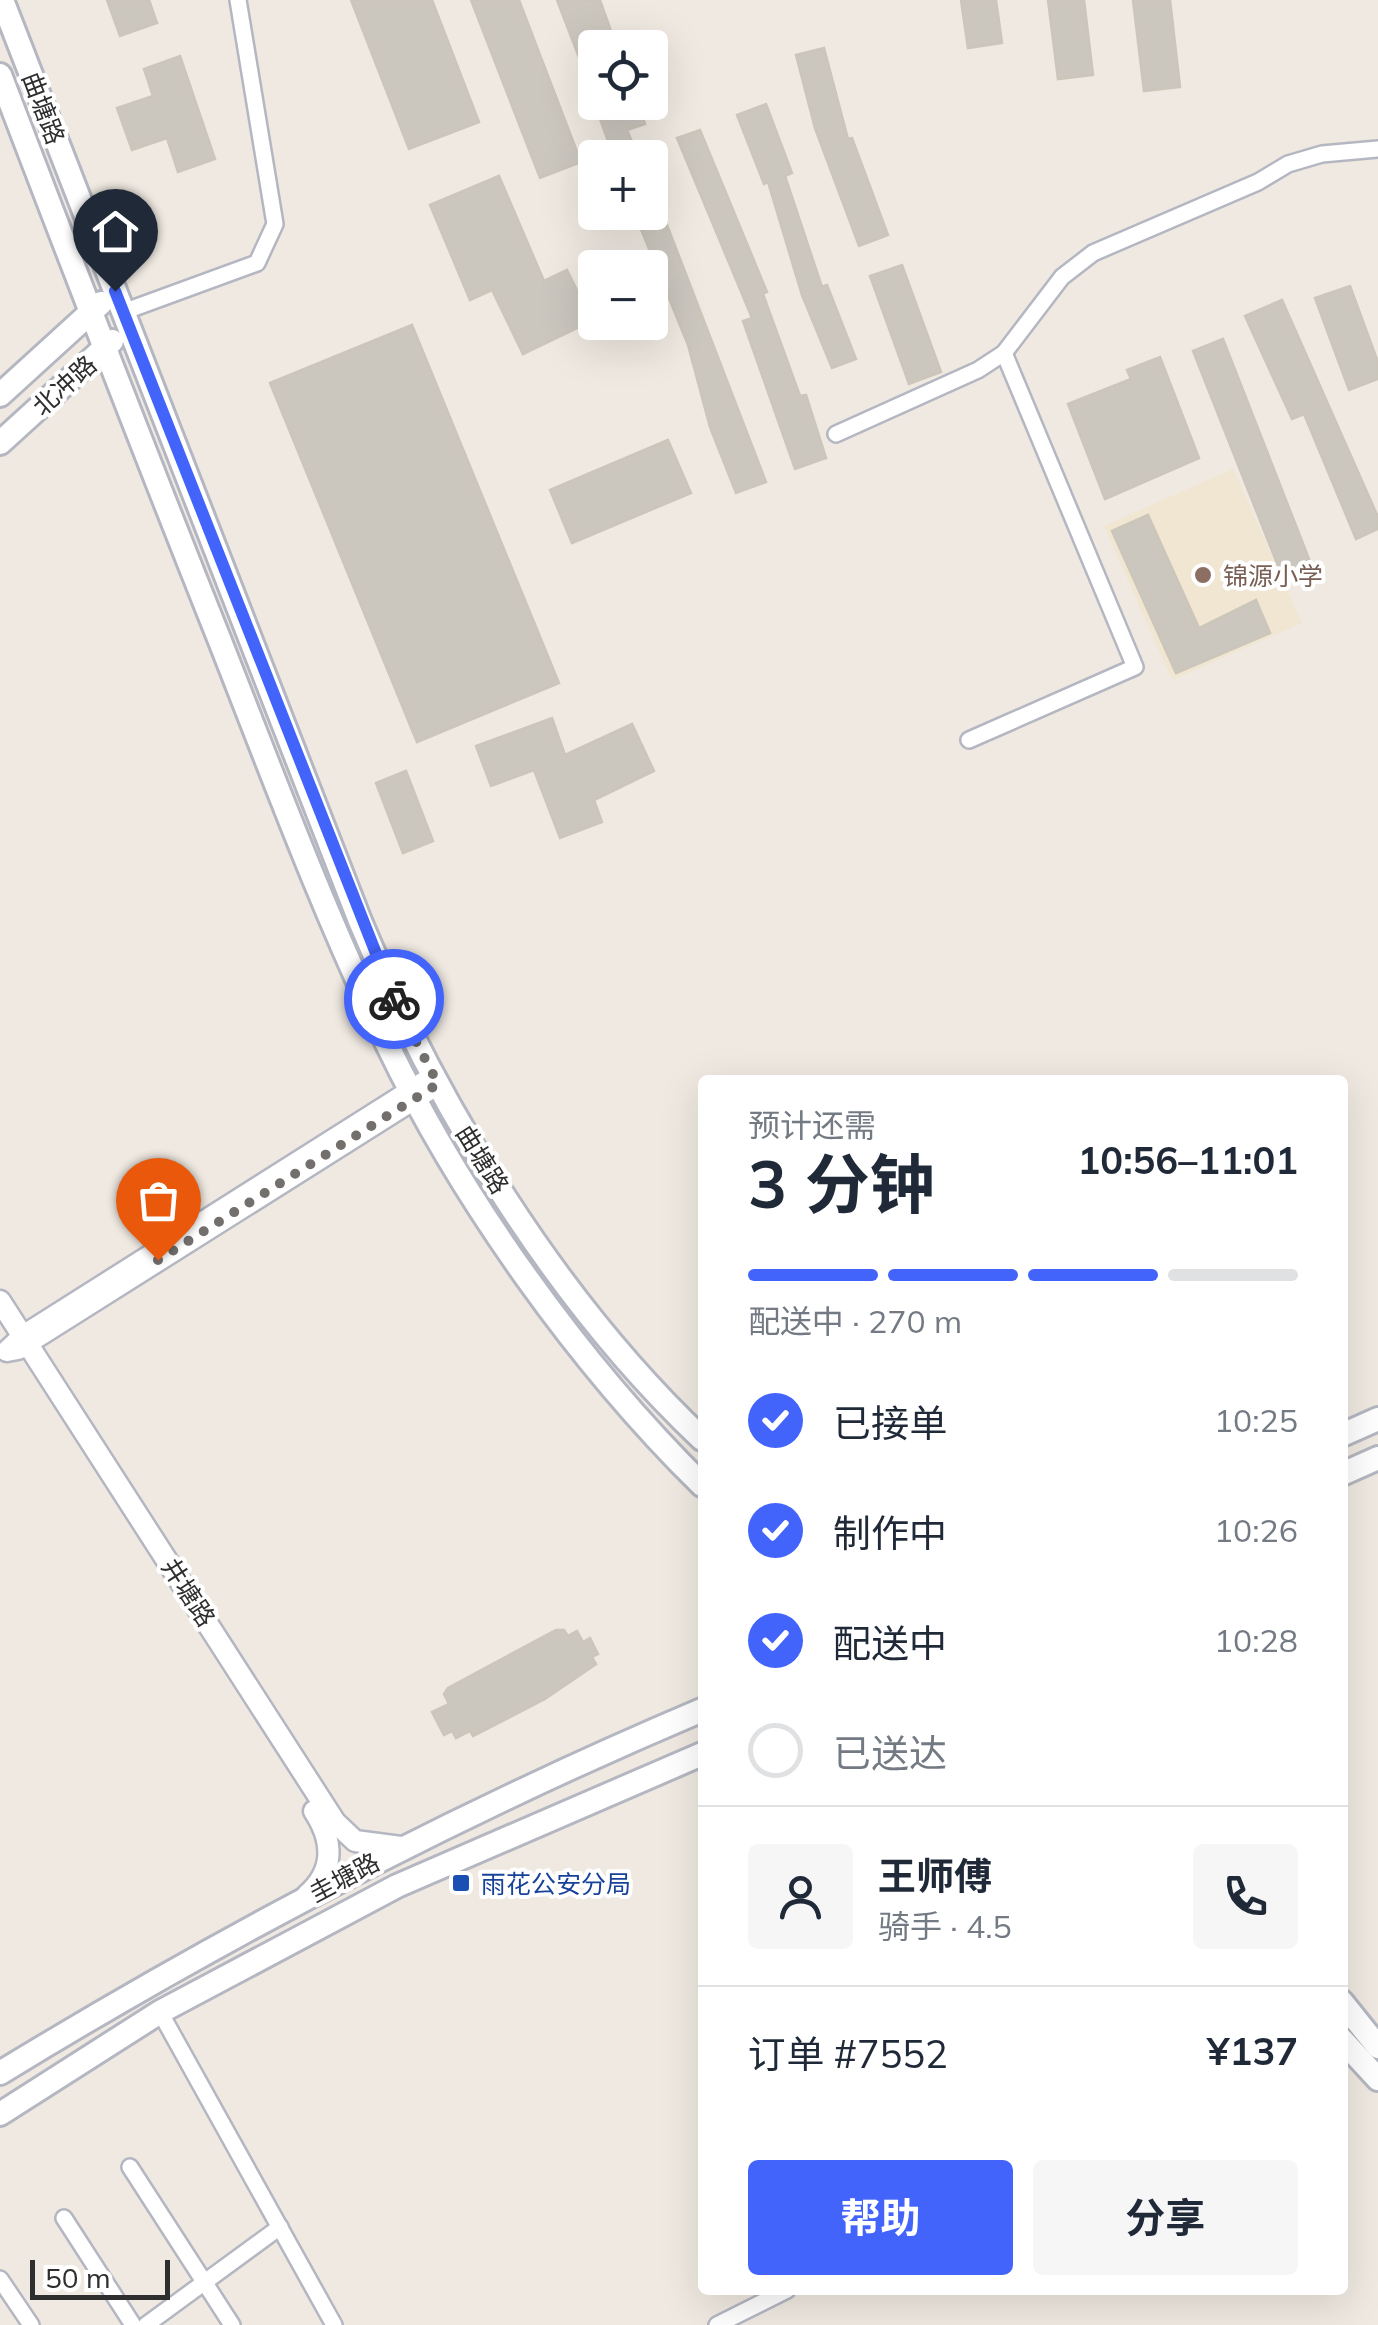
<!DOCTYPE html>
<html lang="zh">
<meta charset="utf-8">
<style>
body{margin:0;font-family:Mulish,"Noto Sans SC",sans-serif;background:#f6f6f7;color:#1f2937;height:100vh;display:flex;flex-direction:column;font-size:38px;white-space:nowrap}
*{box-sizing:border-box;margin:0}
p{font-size:32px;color:#747a83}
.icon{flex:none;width:55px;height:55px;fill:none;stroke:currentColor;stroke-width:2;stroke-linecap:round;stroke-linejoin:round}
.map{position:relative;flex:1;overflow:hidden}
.panel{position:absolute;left:698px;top:1075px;width:650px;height:1220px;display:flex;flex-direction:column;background:#fff;border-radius:10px;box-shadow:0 10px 40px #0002}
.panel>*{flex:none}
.tools{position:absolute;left:578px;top:30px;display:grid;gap:20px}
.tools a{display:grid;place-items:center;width:90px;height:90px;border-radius:10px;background:#fff;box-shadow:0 10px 40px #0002;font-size:50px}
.scale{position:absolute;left:30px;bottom:25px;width:140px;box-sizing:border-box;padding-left:10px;border:5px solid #2e2e2e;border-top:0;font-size:28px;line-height:35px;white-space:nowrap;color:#2e2e2e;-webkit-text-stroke:8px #fff;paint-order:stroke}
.pin{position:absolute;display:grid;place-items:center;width:85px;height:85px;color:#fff;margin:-102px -42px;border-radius:50% 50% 50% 0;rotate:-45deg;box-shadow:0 0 10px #0007}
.pin .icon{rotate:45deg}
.courier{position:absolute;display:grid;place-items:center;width:100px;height:100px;margin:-50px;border:8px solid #4264fb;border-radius:50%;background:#fff;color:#222;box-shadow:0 2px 12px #0007}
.headline em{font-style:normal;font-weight:700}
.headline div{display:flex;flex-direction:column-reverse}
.headline{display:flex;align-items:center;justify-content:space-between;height:170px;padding:0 50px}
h1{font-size:65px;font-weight:700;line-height:75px}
.bar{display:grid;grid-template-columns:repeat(4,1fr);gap:15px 10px;align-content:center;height:120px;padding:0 50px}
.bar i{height:12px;border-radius:8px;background:#e0e1e3}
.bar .current{background:#4264fb}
.bar p{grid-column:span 4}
.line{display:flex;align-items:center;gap:25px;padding:0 50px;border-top:2px solid #e0e1e3}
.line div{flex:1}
.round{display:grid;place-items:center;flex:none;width:105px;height:105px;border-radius:10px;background:#f6f6f7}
ol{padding:0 50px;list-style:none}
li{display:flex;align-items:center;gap:30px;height:110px}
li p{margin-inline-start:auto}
li .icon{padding:10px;border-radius:50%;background:#4264fb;color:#fff;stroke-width:4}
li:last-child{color:#747a83}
li i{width:55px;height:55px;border:5px solid #e0e1e3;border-radius:50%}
.button{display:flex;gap:20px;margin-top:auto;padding:20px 50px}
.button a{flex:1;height:115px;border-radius:10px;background:#4264fb;color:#fff;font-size:40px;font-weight:700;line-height:115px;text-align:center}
.button a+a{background:#f6f6f7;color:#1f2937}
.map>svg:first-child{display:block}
.education{fill:#f0e6d1}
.building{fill:#cbc7bf;stroke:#cbc5ba;stroke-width:2.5}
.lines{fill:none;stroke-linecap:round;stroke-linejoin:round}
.minor-casing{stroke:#b4b7c1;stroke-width:20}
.tertiary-casing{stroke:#b4b7c1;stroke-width:25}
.secondary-casing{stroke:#b4b7c1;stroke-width:28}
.minor{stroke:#fff;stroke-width:15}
.tertiary{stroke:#fff;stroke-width:20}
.secondary{stroke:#fff;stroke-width:22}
.done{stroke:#726f6d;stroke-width:10;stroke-dasharray:0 18}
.route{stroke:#4264fb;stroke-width:12}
.education-dot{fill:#8d6e63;stroke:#fff;stroke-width:4}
.transit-dot{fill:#1a4fb4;stroke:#fff;stroke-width:4}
.labels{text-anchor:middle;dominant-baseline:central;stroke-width:8;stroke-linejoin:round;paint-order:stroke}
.street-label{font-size:25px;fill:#2e2e2e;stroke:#fff}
.education-label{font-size:25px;fill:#785e54;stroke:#fff;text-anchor:start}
.transit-label{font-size:25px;fill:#164399;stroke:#fff;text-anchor:start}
</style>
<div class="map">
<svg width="1378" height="2325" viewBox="0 0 1378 2325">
<rect width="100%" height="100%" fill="#efe9e1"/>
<polygon class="education" points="1233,469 1302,623 1172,680 1104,526"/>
<g class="building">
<polygon points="107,0 149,0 157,23 120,36"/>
<polygon points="351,0 432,0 479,122 409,149"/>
<polygon points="471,0 519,0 581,162 540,178"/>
<polygon points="557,0 600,0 617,48 595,48 595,99"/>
<polygon points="961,0 996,0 1002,43 968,48"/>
<polygon points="1048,0 1084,0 1093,75 1058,79"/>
<polygon points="1133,0 1170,0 1180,87 1144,91"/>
<polygon points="824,48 848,139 852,138 888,235 859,246 815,128 796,55"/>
<polygon points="180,56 215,159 178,172 167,138 132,150 117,108 153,96 144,69"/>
<polygon points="594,102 637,102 645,124 627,130 639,158 614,158"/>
<polygon points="766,104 792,173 785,176 822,287 827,285 856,359 832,368 802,295 768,182 764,184 737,115"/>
<polygon points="700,130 767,292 763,294 800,396 806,395 826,458 795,469 743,321 752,318 677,138"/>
<polygon points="499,176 544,281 567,270 592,321 523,354 492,290 470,300 430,205"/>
<polygon points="634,212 662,212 766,482 736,493 710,427 688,345"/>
<polygon points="902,265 941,372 909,384 870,276"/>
<polygon points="1350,286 1378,362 1378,379 1349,390 1315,298"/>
<polygon points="1282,300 1378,517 1378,529 1356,539 1304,414 1292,419 1245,316"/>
<polygon points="412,325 559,683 417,742 270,383"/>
<polygon points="1223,339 1311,564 1282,576 1193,351"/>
<polygon points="1160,357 1199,458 1105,499 1068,404 1131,379 1127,370"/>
<polygon points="668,440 691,493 572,543 550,490"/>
<polygon points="1148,515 1199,628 1256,600 1270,633 1176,673 1112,531"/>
<polygon points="552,718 565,755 632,724 654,771 594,800 602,822 560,838 534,770 491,786 476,746"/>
<polygon points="406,771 433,841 403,853 376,783"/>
<polygon points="556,1630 564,1630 568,1636 577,1631 583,1642 590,1638 598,1654 592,1657 596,1664 545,1699 473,1736 470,1731 456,1738 452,1731 444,1735 432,1712 449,1704 444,1694 448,1688"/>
</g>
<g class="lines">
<g class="minor-casing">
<g id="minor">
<polyline points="123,312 257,263 275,224 238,0"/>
<polyline points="836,434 978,370 1004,353 1062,277 1093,253 1258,182 1288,164 1322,154 1378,149"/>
<polyline points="969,740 1135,667 1004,353"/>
<polyline points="160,2012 334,2325"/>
<polyline points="130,2167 232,2325"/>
<polyline points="64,2218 133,2325"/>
<polyline points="0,2279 31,2325"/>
<polyline points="146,2325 280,2227"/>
<polyline points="717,2325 787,2290"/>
</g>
</g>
<g class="tertiary-casing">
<g id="tertiary">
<polyline points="434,1076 23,1336 7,1351 18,1349 438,1084"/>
<polyline points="0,1301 335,1822 355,1841 401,1847"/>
<path d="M 307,1895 C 336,1870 333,1840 314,1811"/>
</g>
</g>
<g class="secondary-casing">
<g id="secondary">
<path d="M 2,0 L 360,921 C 437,1106 555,1300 702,1439"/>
<path d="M 0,75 C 72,264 145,453 220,641 C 273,776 324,914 388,1046 C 462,1200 580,1365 702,1485"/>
<polyline points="0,395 101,303"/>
<polyline points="0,443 112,341"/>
<polyline points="1342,1435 1378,1419"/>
<polyline points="1342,1474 1378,1458"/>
<polyline points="1342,2002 1378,2047"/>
<polyline points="1342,2040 1378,2079"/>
<path d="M 0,2073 C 226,1935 459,1813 702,1710"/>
<polyline points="0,2114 160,2012 397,1886 702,1754"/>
</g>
</g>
<use href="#minor" class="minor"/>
<use href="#tertiary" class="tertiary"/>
<use href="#secondary" class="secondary"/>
</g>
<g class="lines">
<polyline class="done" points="158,1260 438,1084 394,999"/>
<polyline class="route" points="115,291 394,999"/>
</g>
<circle class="education-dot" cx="1203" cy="575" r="10"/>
<rect class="transit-dot" x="451" y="1873" width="20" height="20" rx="5"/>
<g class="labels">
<g class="street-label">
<text transform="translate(44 108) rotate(69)">曲塘路</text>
<text transform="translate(64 385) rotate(-42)">北冲路</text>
<text transform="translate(483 1159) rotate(58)">曲塘路</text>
<text transform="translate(189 1592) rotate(57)">井塘路</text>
<text transform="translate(344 1877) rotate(-28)">圭塘路</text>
</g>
<g class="education-label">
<text x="1223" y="575">锦源小学</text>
</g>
<g class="transit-label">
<text x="481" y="1883">雨花公安分局</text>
</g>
</g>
</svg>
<div class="tools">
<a><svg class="icon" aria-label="locate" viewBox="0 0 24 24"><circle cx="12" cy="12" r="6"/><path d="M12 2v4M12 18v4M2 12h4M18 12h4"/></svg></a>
<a>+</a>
<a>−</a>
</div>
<div class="scale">50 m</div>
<div class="pin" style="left:158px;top:1260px;background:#ea580c"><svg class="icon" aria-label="bag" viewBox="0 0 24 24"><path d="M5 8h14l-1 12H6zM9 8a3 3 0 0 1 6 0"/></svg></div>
<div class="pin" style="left:115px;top:291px;background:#1f2937"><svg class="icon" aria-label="home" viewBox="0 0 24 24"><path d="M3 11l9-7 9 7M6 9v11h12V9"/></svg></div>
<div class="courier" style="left:394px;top:999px"><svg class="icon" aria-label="bike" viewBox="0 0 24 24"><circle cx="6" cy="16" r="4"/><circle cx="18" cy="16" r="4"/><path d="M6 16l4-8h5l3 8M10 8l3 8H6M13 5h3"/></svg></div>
<section class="panel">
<div class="headline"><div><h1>3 分钟</h1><p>预计还需</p></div><em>10:56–11:01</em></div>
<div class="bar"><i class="current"></i><i class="current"></i><i class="current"></i><i></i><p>配送中 · 270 m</p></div>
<ol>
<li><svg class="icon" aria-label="check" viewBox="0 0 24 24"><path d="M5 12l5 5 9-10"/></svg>已接单<p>10:25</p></li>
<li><svg class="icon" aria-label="check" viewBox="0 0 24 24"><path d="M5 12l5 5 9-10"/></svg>制作中<p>10:26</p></li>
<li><svg class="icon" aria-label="check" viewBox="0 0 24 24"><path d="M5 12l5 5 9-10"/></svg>配送中<p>10:28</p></li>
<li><i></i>已送达</li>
</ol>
<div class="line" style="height:180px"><a class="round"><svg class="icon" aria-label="person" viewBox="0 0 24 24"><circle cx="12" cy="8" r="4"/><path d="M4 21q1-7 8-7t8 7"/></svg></a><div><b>王师傅</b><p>骑手 · 4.5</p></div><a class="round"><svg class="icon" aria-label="phone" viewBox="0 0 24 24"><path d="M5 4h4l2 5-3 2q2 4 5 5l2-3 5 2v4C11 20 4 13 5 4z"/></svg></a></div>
<div class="line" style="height:130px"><div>订单 #7552</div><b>¥137</b></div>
<div class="button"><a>帮助</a><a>分享</a></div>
</section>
</div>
